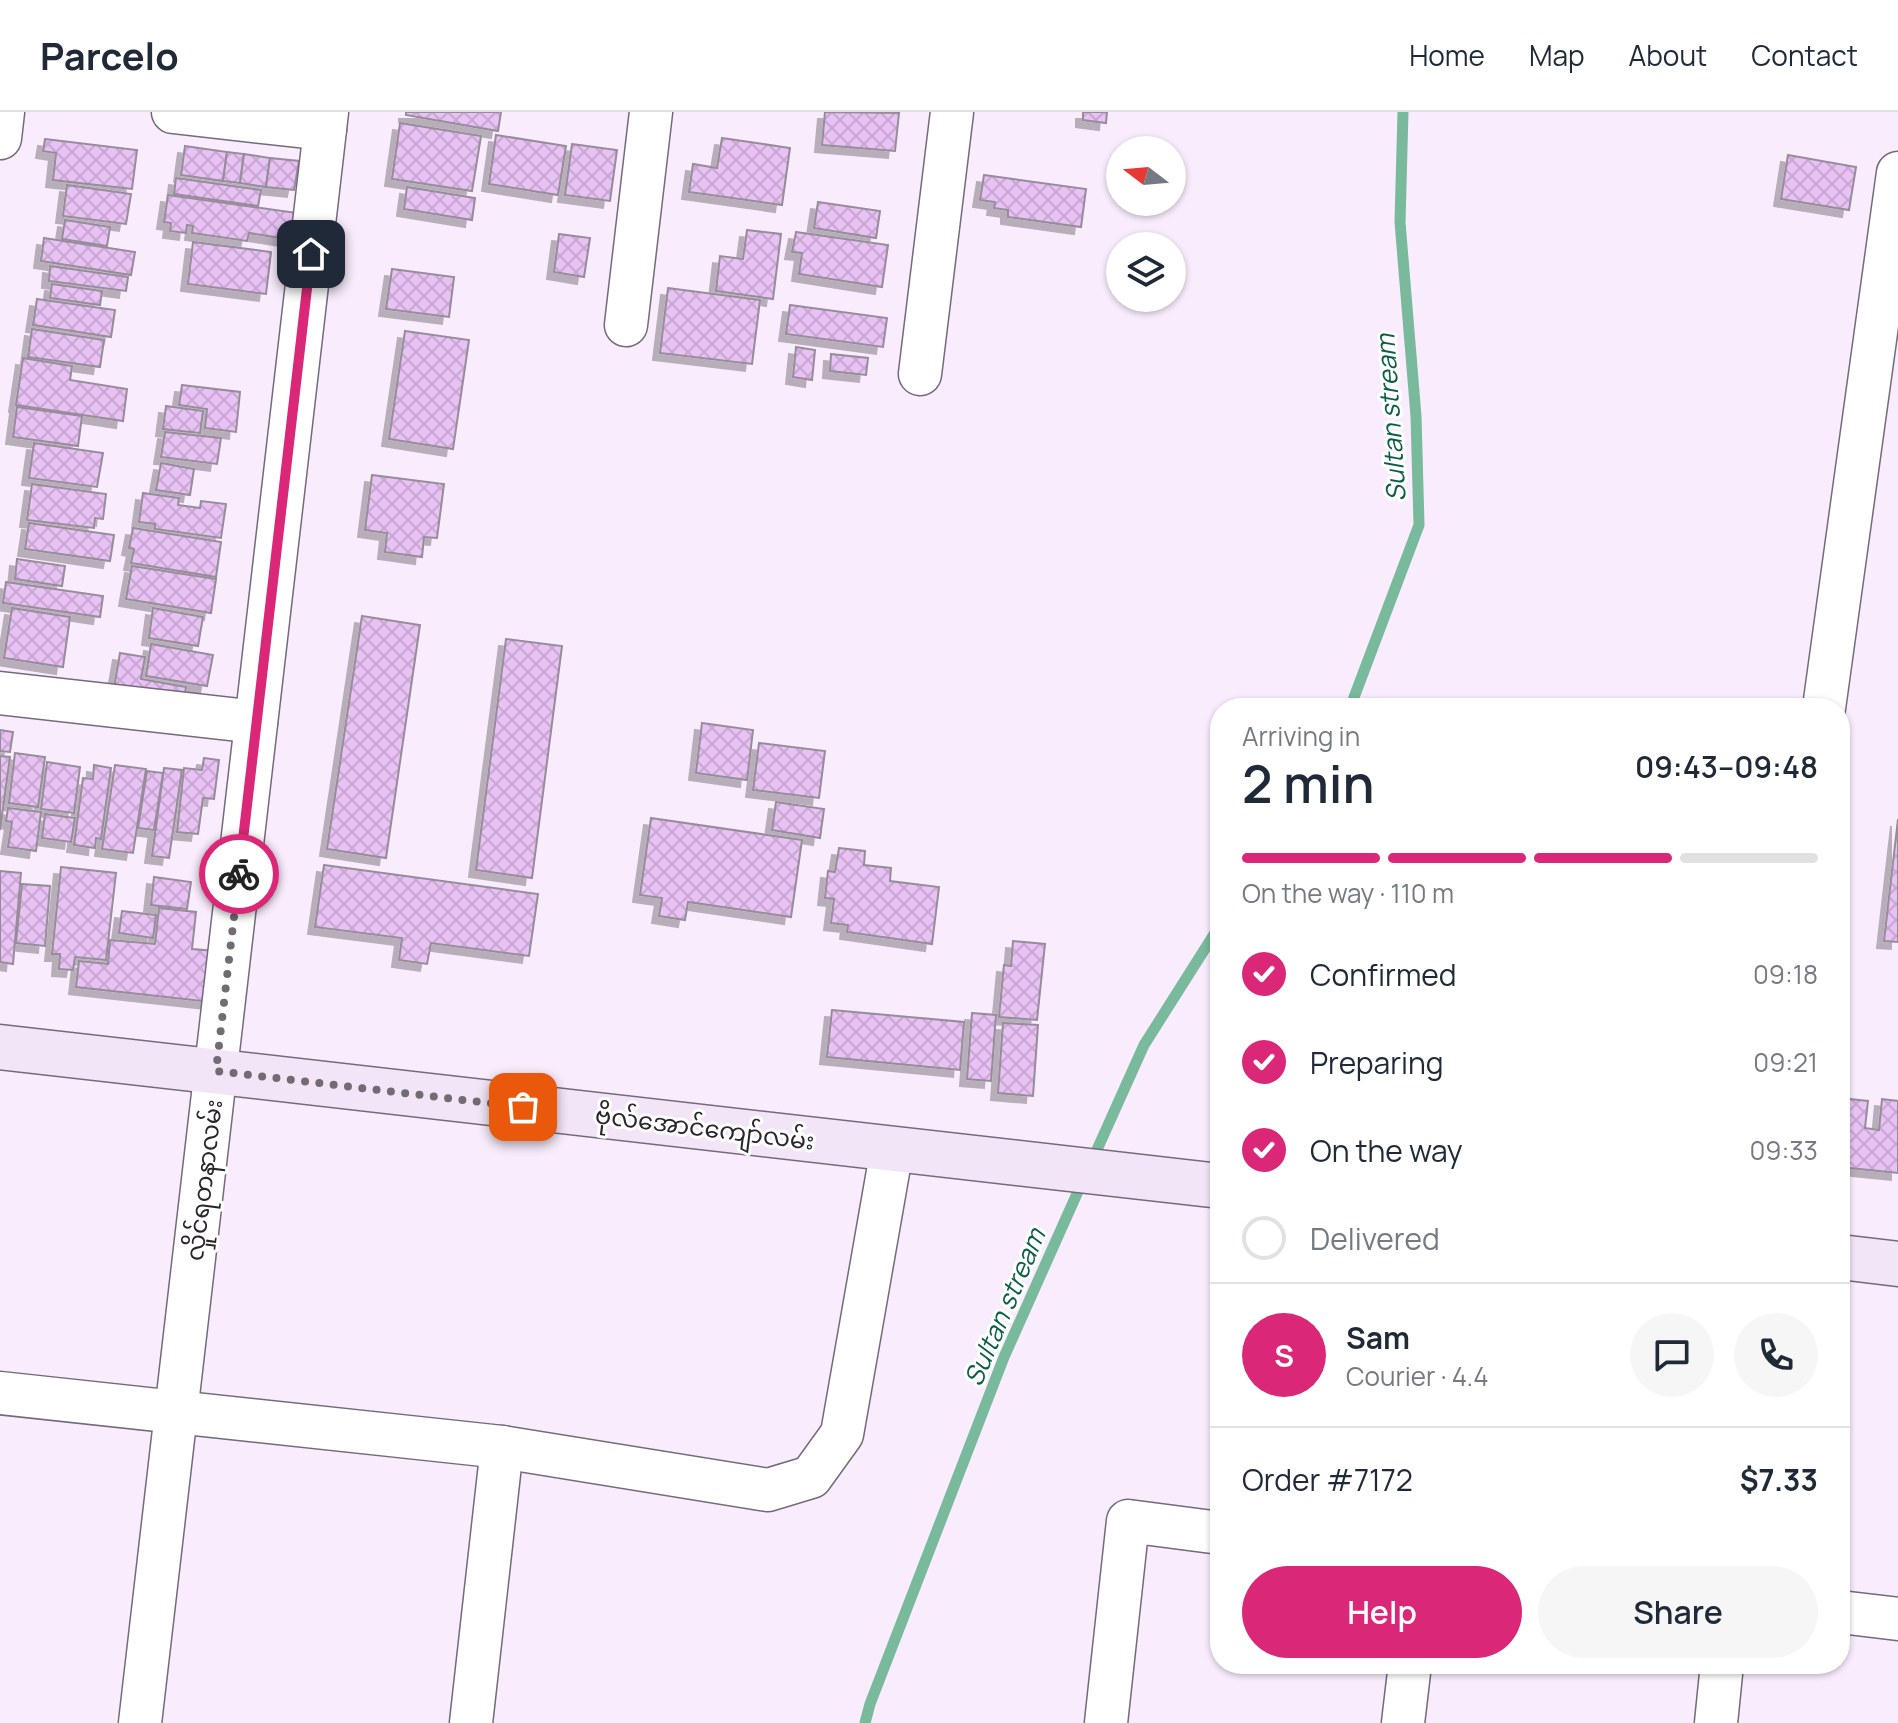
<!DOCTYPE html>
<meta charset="utf-8">
<style>
body{margin:0;font-family:Manrope,"Noto Sans Myanmar",sans-serif;background:#f6f6f7;color:#1f2937;height:100vh;display:flex;flex-direction:column;font-size:30px;white-space:nowrap}
*{box-sizing:border-box;margin:0}
p{font-size:26px;color:#747a83}
.icon{flex:none;width:44px;height:44px;fill:none;stroke:currentColor;stroke-width:2;stroke-linecap:round;stroke-linejoin:round}
.map{position:relative;flex:1;overflow:hidden}
.details{position:absolute;left:1210px;top:586px;width:640px;height:976px;display:flex;flex-direction:column;background:#fff;border-radius:32px;box-shadow:0 2px 6px #0004}
.details>*{flex:none}
.needle{width:52px;rotate:286deg}
.fabs{position:absolute;left:1106px;top:24px;display:grid;gap:16px}
.fabs a{display:grid;place-items:center;width:80px;height:80px;border-radius:50%;background:#fff;box-shadow:0 2px 6px #0004;font-size:40px}
.pin{position:absolute;display:grid;place-items:center;width:68px;height:68px;color:#fff;margin:-34px;border-radius:16px;box-shadow:0 4px 12px #0006}
.courier{position:absolute;display:grid;place-items:center;width:80px;height:80px;margin:-40px;border:6px solid #db2777;border-radius:50%;background:#fff;color:#222;box-shadow:0 2px 10px #0007}
.headline em{font-style:normal;font-weight:600}
.headline div{display:flex;flex-direction:column-reverse}
.headline{display:flex;align-items:center;justify-content:space-between;height:136px;padding:0 32px}
h1{font-size:52px;font-weight:600;line-height:60px}
.bar{display:grid;grid-template-columns:repeat(4,1fr);gap:12px 8px;align-content:center;height:96px;padding:0 32px}
.bar i{height:10px;border-radius:6px;background:#e0e1e3}
.bar .current{background:#db2777}
.bar p{grid-column:span 4}
.line{display:flex;align-items:center;gap:20px;padding:0 32px;border-top:2px solid #e0e1e3}
.line div{flex:1}
.round{display:grid;place-items:center;flex:none;width:84px;height:84px;border-radius:42px;background:#f6f6f7}
ol{padding:0 32px;list-style:none}
li{display:flex;align-items:center;gap:24px;height:88px}
li p{margin-inline-start:auto}
li .icon{padding:8px;border-radius:50%;background:#db2777;color:#fff;stroke-width:4}
li:last-child{color:#747a83}
li i{width:44px;height:44px;border:4px solid #e0e1e3;border-radius:50%}
.button{display:flex;gap:16px;margin-top:auto;padding:16px 32px}
.button a{flex:1;height:92px;border-radius:48px;background:#db2777;color:#fff;font-size:32px;font-weight:600;line-height:92px;text-align:center}
.button a+a{background:#f6f6f7;color:#1f2937}
header{display:flex;align-items:center;gap:48px;box-sizing:border-box;height:112px;padding:0 40px;background:#fff;border-bottom:2px solid #e0e1e3}
header strong{font-size:38px}
nav{display:flex;gap:44px;margin-inline-start:auto;font-size:28px}
.map>svg:first-child{display:block}
.lines{fill:none;stroke-linecap:round;stroke-linejoin:round}
.stream{stroke:#79b99c;stroke-width:11}
.building{fill:url(#building-cross-hatch);stroke:#978c9a;stroke-width:2;filter:url(#shadow)}
.street-casing{stroke:#746a78;stroke-width:45}
.secondary-casing{stroke:#746a78;stroke-width:47}
.street{stroke:#fff;stroke-width:42}
.secondary{stroke:#f3e5f8;stroke-width:44}
.done{stroke:#726b74;stroke-width:8;stroke-dasharray:0 14.4}
.route{stroke:#db2777;stroke-width:10}
.labels{text-anchor:middle;dominant-baseline:central;stroke-width:6;stroke-linejoin:round;paint-order:stroke}
.street-label{font-size:24px;fill:#2a252b;stroke:#fff}
.water-label{font-size:26px;font-style:italic;fill:#0a5e42;stroke:#fff}
</style>
<header>
<strong>Parcelo</strong>
<nav><a>Home</a><a>Map</a><a>About</a><a>Contact</a></nav>
</header>
<div class="map">
<svg width="1898" height="1611" viewBox="0 0 1898 1611">
<defs>
<pattern id="building-cross-hatch" width="8" height="8" patternUnits="userSpaceOnUse" patternTransform="scale(2)"><rect width="8" height="8" fill="#e8c2f4"/><path d="M0 0l8 8M0 8l8-8" fill="none" stroke="#c7a7d1"/></pattern>
<filter id="shadow"><feDropShadow dx="-7" dy="7" stdDeviation="0" flood-color="#0004"/></filter>
</defs>
<rect width="100%" height="100%" fill="#f9edfd"/>
<g class="lines">
<g class="stream">
<polyline points="1350,596 1419,413 1416,304 1400,110 1403,0"/>
<polyline points="1091,1051 1144,933 1220,813"/>
<polyline points="865,1611 870,1592 1004,1245 1084,1066"/>
</g>
</g>
<g class="building">
<polygon points="406,0 501,0 498,19 406,3"/>
<polygon points="825,0 899,1 895,39 822,33"/>
<polygon points="1083,0 1107,0 1106,11 1083,8"/>
<polygon points="400,11 481,24 472,79 392,67"/>
<polygon points="496,23 566,34 558,83 489,72"/>
<polygon points="722,26 790,36 782,93 689,80 693,52 717,56"/>
<polygon points="45,27 137,38 132,77 53,68 56,41 43,39"/>
<polygon points="572,32 617,38 610,89 565,83"/>
<polygon points="185,34 227,40 223,69 181,63"/>
<polygon points="227,40 244,42 240,71 223,69"/>
<polygon points="244,42 270,46 266,75 240,71"/>
<polygon points="1788,43 1856,55 1849,98 1781,87"/>
<polygon points="270,46 299,49 294,78 266,75"/>
<polygon points="984,63 1086,77 1081,115 1008,105 1008,98 994,96 995,90 980,88"/>
<polygon points="176,66 261,78 258,94 174,82"/>
<polygon points="67,73 131,82 126,112 63,104"/>
<polygon points="407,75 475,86 472,108 404,97"/>
<polygon points="168,83 297,101 293,128 249,121 247,129 192,121 193,114 187,113 186,121 170,119 171,111 164,110"/>
<polygon points="818,90 880,99 876,126 814,116"/>
<polygon points="65,108 110,115 107,134 62,127"/>
<polygon points="747,118 781,122 773,187 716,179 720,144 743,147"/>
<polygon points="796,120 888,133 882,175 799,162 802,141 792,140"/>
<polygon points="559,122 590,126 584,165 554,160"/>
<polygon points="44,126 135,140 131,163 41,149"/>
<polygon points="193,130 271,140 266,182 188,172"/>
<polygon points="50,154 128,165 126,179 49,169"/>
<polygon points="392,157 454,165 449,205 386,197"/>
<polygon points="52,172 102,179 100,193 50,186"/>
<polygon points="668,176 760,188 752,252 660,241"/>
<polygon points="37,187 115,198 111,225 33,213"/>
<polygon points="790,193 887,206 883,235 786,222"/>
<polygon points="32,217 104,228 100,255 28,245"/>
<polygon points="405,219 469,228 453,337 389,327"/>
<polygon points="796,235 815,238 812,268 793,265"/>
<polygon points="831,242 868,246 866,263 830,259"/>
<polygon points="23,246 72,254 70,268 127,277 123,309 16,293"/>
<polygon points="182,273 240,280 236,320 205,316 207,297 179,293"/>
<polygon points="166,294 203,299 200,321 163,317"/>
<polygon points="17,295 82,304 78,334 13,325"/>
<polygon points="165,320 221,326 217,352 161,345"/>
<polygon points="34,331 103,341 97,375 29,366"/>
<polygon points="161,351 194,357 190,383 156,378"/>
<polygon points="372,363 444,372 437,426 424,425 422,445 385,440 387,421 365,418"/>
<polygon points="32,372 106,382 103,407 95,406 94,416 27,408"/>
<polygon points="143,381 179,386 178,393 200,396 201,389 226,392 221,426 155,417 155,412 139,410"/>
<polygon points="29,411 114,423 110,449 25,437"/>
<polygon points="133,416 221,430 216,465 131,451 134,437 129,436"/>
<polygon points="17,447 65,454 62,474 15,467"/>
<polygon points="132,454 216,467 211,501 126,487"/>
<polygon points="6,470 103,484 100,505 3,491"/>
<polygon points="12,496 70,505 63,555 4,546"/>
<polygon points="153,496 203,505 198,534 149,526"/>
<polygon points="362,504 420,513 386,746 327,737"/>
<polygon points="506,527 562,534 532,766 476,758"/>
<polygon points="151,532 213,543 207,574 146,564"/>
<polygon points="120,541 145,545 141,567 186,575 184,587 114,576"/>
<polygon points="702,611 753,618 747,668 696,661"/>
<polygon points="0,618 13,620 10,640 0,639"/>
<polygon points="759,631 825,639 819,686 753,678"/>
<polygon points="15,641 45,645 38,695 9,691"/>
<polygon points="0,644 10,645 0,718"/>
<polygon points="204,646 219,648 214,687 203,686 198,722 177,720 184,656 202,658"/>
<polygon points="47,650 80,655 74,701 41,697"/>
<polygon points="94,653 111,656 101,727 96,726 95,736 74,733 83,666 93,667"/>
<polygon points="115,653 146,657 133,741 102,737"/>
<polygon points="164,656 182,658 169,746 152,744"/>
<polygon points="147,659 163,661 154,718 138,716"/>
<polygon points="776,690 824,697 820,726 772,718"/>
<polygon points="8,696 41,700 36,739 8,735 12,710 6,709"/>
<polygon points="45,702 75,706 71,730 42,726"/>
<polygon points="651,706 802,728 791,805 688,790 685,808 659,804 662,786 640,783"/>
<polygon points="1898,707 1898,830 1884,829"/>
<polygon points="839,736 865,739 864,753 891,756 890,769 939,775 932,832 847,820 848,813 831,811 834,787 825,786 828,759 835,760"/>
<polygon points="324,753 538,782 529,844 431,831 427,852 399,848 402,826 315,815"/>
<polygon points="61,755 116,761 106,848 75,845 73,858 59,857 60,842 52,842"/>
<polygon points="0,759 21,761 13,852 0,850"/>
<polygon points="154,765 191,770 187,797 151,793"/>
<polygon points="22,772 50,774 45,834 16,831"/>
<polygon points="159,796 196,800 192,837 216,839 211,890 76,875 79,849 108,852 110,828 155,832"/>
<polygon points="122,799 156,803 153,826 119,821"/>
<polygon points="1013,829 1045,832 1037,908 999,905 1004,853 1011,854"/>
<polygon points="832,898 964,910 960,958 827,945"/>
<polygon points="972,901 996,903 991,969 967,967"/>
<polygon points="1003,911 1038,913 1033,984 998,981"/>
<polygon points="1840,986 1868,989 1865,1016 1879,1018 1882,987 1898,989 1898,1061 1840,1055"/>
</g>
<g class="lines">
<g class="street-casing">
<g id="street">
<polyline points="173,0 325,17"/>
<polyline points="0,26 3,0"/>
<polyline points="626,213 651,0"/>
<polyline points="920,262 952,0"/>
<polyline points="0,581 256,610"/>
<polyline points="1824,596 1898,61"/>
<polyline points="0,1281 502,1335 471,1611"/>
<polyline points="502,1335 768,1378 811,1365 842,1322 892,1037"/>
<polyline points="1840,1500 1898,1507"/>
<polyline points="140,1611 327,0"/>
<polyline points="1106,1611 1128,1409 1220,1421"/>
<polyline points="1403,1611 1410,1552"/>
<polyline points="1716,1611 1722,1552"/>
</g>
</g>
<g class="secondary-casing">
<g id="secondary">
<polyline points="0,935 1220,1074"/>
<polyline points="1840,1145 1898,1152"/>
</g>
</g>
<use href="#street" class="street"/>
<use href="#secondary" class="secondary"/>
</g>
<g class="lines">
<polyline class="done" points="239,762 216,959 523,995"/>
<polyline class="route" points="239,762 311,142"/>
</g>
<g class="labels">
<g class="street-label">
<text transform="translate(705 1015) rotate(7)">ဗိုလ်အောင်ကျော်လမ်း</text>
<text transform="translate(203 1068) rotate(-83)">လှိုင်ရတနာလမ်း</text>
</g>
<g class="water-label">
<text transform="translate(1390 306) rotate(-94)">Sultan stream</text>
<text transform="translate(1004 1195) rotate(-67)">Sultan stream</text>
</g>
</g>
</svg>
<div class="fabs">
<a><svg class="needle" viewBox="-14 -14 28 28"><path d="M0-13l5 13h-10z" fill="#e53935"/><path d="M0 13l5-13h-10z" fill="#747a83"/></svg></a>
<a><svg class="icon" aria-label="layers" viewBox="0 0 24 24"><path d="M12 4l9 5-9 5-9-5zM3 14l9 5 9-5"/></svg></a>
</div>
<div class="pin" style="left:523px;top:995px;background:#ea580c"><svg class="icon" aria-label="bag" viewBox="0 0 24 24"><path d="M5 8h14l-1 12H6zM9 8a3 3 0 0 1 6 0"/></svg></div>
<div class="pin" style="left:311px;top:142px;background:#1f2937"><svg class="icon" aria-label="home" viewBox="0 0 24 24"><path d="M3 11l9-7 9 7M6 9v11h12V9"/></svg></div>
<div class="courier" style="left:239px;top:762px"><svg class="icon" aria-label="bike" viewBox="0 0 24 24"><circle cx="6" cy="16" r="4"/><circle cx="18" cy="16" r="4"/><path d="M6 16l4-8h5l3 8M10 8l3 8H6M13 5h3"/></svg></div>
<section class="details">
<div class="headline"><div><h1>2 min</h1><p>Arriving in</p></div><em>09:43–09:48</em></div>
<div class="bar"><i class="current"></i><i class="current"></i><i class="current"></i><i></i><p>On the way · 110 m</p></div>
<ol>
<li><svg class="icon" aria-label="check" viewBox="0 0 24 24"><path d="M5 12l5 5 9-10"/></svg>Confirmed<p>09:18</p></li>
<li><svg class="icon" aria-label="check" viewBox="0 0 24 24"><path d="M5 12l5 5 9-10"/></svg>Preparing<p>09:21</p></li>
<li><svg class="icon" aria-label="check" viewBox="0 0 24 24"><path d="M5 12l5 5 9-10"/></svg>On the way<p>09:33</p></li>
<li><i></i>Delivered</li>
</ol>
<div class="line" style="height:144px"><b class="round" style="background:#db2777;color:#fff">S</b><div><b>Sam</b><p>Courier · 4.4</p></div><a class="round"><svg class="icon" aria-label="chat" viewBox="0 0 24 24"><path d="M4 5h16v11H9l-5 4z"/></svg></a><a class="round"><svg class="icon" aria-label="phone" viewBox="0 0 24 24"><path d="M5 4h4l2 5-3 2q2 4 5 5l2-3 5 2v4C11 20 4 13 5 4z"/></svg></a></div>
<div class="line" style="height:104px"><div>Order #7172</div><b>$7.33</b></div>
<div class="button"><a>Help</a><a>Share</a></div>
</section>
</div>
